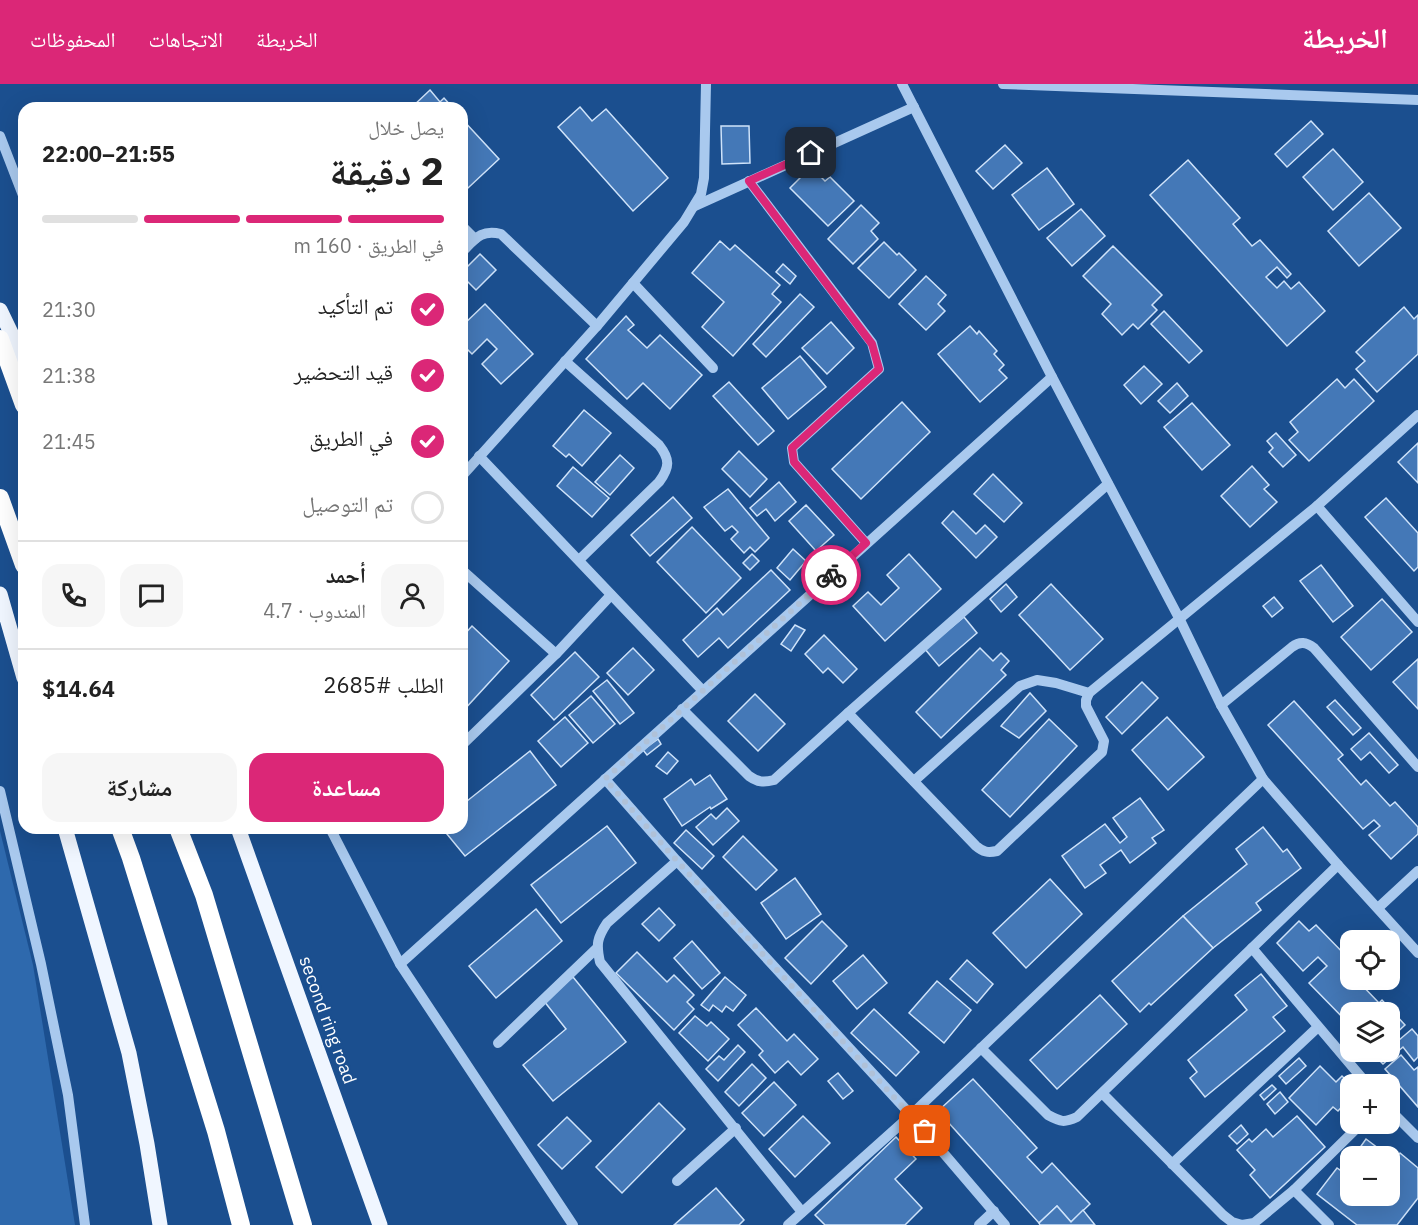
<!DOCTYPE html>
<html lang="ar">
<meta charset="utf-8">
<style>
body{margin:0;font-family:"IBM Plex Sans","Noto Naskh Arabic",sans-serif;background:#f6f6f6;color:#222;direction:rtl;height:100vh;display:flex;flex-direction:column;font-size:22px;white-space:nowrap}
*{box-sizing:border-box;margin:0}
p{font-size:20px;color:#767676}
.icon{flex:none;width:33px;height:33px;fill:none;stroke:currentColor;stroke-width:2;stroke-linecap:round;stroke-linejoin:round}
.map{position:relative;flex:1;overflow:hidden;direction:ltr}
.panel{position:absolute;left:18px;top:18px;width:450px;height:732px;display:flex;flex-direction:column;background:#fff;border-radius:18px;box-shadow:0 6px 24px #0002;direction:rtl}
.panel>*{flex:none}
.controls{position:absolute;left:1340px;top:846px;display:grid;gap:12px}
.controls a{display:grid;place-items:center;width:60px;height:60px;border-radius:12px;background:#fff;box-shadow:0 6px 24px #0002;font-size:30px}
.pin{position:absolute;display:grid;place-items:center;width:51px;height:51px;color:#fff;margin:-26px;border-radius:12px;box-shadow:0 3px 9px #0006}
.courier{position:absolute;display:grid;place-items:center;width:60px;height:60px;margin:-30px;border:4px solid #db2777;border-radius:50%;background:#fff;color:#222;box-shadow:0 2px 8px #0007}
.headline em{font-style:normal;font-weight:700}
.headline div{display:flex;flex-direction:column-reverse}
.headline{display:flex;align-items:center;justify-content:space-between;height:102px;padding:0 24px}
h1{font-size:39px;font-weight:700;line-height:45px}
.bar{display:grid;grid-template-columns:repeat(4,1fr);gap:9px 6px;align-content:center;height:72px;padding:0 24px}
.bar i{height:8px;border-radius:4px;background:#e0e0e0}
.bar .on{background:#db2777}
.bar p{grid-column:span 4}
.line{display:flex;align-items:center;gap:15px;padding:0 24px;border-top:2px solid #e0e0e0}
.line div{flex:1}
.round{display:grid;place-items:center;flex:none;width:63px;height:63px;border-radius:18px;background:#f6f6f6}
ol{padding:0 24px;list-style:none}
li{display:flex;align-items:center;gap:18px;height:66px}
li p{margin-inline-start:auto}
li .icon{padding:6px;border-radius:50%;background:#db2777;color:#fff;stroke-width:4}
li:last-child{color:#767676}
li i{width:33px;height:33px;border:3px solid #e0e0e0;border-radius:50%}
.primary-button{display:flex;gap:12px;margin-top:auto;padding:12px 24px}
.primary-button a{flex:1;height:69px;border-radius:18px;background:#db2777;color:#fff;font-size:24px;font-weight:700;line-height:69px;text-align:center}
.primary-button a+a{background:#f6f6f6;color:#222}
header{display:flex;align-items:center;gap:36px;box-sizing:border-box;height:84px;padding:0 30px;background:#db2777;color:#fff}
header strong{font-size:28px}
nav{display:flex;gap:33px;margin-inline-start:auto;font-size:21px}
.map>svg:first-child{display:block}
.green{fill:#2e69ad}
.building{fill:#4478b7;stroke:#cfe3fa;stroke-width:1.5}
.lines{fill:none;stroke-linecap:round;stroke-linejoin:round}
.minor{stroke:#a9c9ee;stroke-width:10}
.major{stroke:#f0f6ff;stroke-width:15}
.highway{stroke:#fff;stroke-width:18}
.done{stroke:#afc1d8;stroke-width:6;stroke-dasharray:0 10.8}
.route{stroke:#db2777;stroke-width:8}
.labels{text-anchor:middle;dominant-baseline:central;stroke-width:4.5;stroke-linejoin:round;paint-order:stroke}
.street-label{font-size:18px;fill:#fff;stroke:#1b4f8f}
</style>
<header>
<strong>الخريطة</strong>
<nav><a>الخريطة</a><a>الاتجاهات</a><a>المحفوظات</a></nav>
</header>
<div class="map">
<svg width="1418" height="1141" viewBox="0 0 1418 1141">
<rect width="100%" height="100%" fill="#1b4f8f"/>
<polygon class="green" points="0,747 33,881 75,1141 0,1141"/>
<g class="building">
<polygon points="430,6 440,18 444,14 453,24 411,24"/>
<polygon points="580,23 592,37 606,25 668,94 633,127 558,43"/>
<polygon points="462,35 499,75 468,104 462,97"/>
<polygon points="1311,37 1323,50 1287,83 1275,70"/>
<polygon points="721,42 749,42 750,79 722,80"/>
<polygon points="1005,61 1022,79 993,105 976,87"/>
<polygon points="1333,65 1363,98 1333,126 1303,93"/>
<polygon points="1188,76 1240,134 1233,140 1252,162 1260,156 1291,190 1287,194 1277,183 1266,193 1277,204 1284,197 1291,205 1299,198 1325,227 1287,262 1150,111"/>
<polygon points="811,83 825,97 830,93 854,117 828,142 790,104"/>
<polygon points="1047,84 1074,120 1039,146 1012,111"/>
<polygon points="1369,109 1401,144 1359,182 1328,147"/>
<polygon points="861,121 879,139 871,147 878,155 853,180 828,155"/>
<polygon points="1081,125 1105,152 1072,182 1047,154"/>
<polygon points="720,157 730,166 735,161 780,201 772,210 781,218 733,272 702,243 724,218 692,189"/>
<polygon points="884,158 897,171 899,169 916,186 889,214 858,184"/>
<polygon points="1113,162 1162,211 1152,221 1157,226 1138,245 1133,240 1122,251 1102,230 1111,220 1083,192"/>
<polygon points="480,170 496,186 476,206 462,192 462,188"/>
<polygon points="783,180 796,192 790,200 776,188"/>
<polygon points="926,192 946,211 938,220 945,227 926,246 899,220"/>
<polygon points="800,210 814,223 766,273 753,260"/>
<polygon points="485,220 533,270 501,300 482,280 497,265 487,255 472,270 462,260 462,242"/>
<polygon points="1404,223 1414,235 1418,231 1418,270 1377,308 1356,285 1365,277 1356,268"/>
<polygon points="1164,227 1202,267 1189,279 1151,240"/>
<polygon points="626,232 634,241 628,246 647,264 660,251 702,291 670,325 643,299 627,315 586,275"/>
<polygon points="831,238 854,264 827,290 802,264"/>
<polygon points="970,242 977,250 979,247 997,267 994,270 1004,281 999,286 1007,294 980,318 938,270"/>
<polygon points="800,272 826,303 788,335 762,304"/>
<polygon points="1144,282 1162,300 1141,320 1124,301"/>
<polygon points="1337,295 1345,304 1354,295 1374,317 1309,377 1289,356 1298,348 1290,338"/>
<polygon points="729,298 774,347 758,361 713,312"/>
<polygon points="1177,299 1188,312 1170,329 1158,317"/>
<polygon points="902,318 930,348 861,415 832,385"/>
<polygon points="1192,319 1230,361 1202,386 1164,343"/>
<polygon points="584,326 611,349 582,382 569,370 566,373 553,362"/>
<polygon points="1276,349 1296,371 1283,383 1269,368 1273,364 1267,357"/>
<polygon points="1418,359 1418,399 1398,378"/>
<polygon points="739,367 767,395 750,413 722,385"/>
<polygon points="620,371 634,384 610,411 595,398"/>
<polygon points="1252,382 1269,401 1264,405 1277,418 1250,443 1221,412"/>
<polygon points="573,383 609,414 592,433 557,402"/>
<polygon points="993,390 1022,419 1004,438 974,410"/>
<polygon points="779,398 796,418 775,437 766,425 757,432 750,424"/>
<polygon points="728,405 769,454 755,468 750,463 744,469 731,455 738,448 732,442 725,447 704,423"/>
<polygon points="673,413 692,434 650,472 631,451"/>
<polygon points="1386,414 1418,449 1418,483 1414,487 1365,433"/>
<polygon points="806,421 834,451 816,467 789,437"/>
<polygon points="953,427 976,450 985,441 997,453 976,474 942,439"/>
<polygon points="692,443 741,494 706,529 657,478"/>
<polygon points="793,465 806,477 790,496 777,484"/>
<polygon points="752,470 759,477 750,486 743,479"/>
<polygon points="909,470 941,505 885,557 853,522 868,508 881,521 899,504 887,491"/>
<polygon points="1321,481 1353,522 1333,538 1300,497"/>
<polygon points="771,486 790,506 728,564 719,554 698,573 683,556 717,524 723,531"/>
<polygon points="1006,500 1017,513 1001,528 990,515"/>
<polygon points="1051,500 1103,555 1070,586 1019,531"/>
<polygon points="1274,513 1283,524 1272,533 1263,522"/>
<polygon points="1382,515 1412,548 1371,586 1341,553"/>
<polygon points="964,533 977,549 939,582 925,565"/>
<polygon points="795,541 805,546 791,567 781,560"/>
<polygon points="472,542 509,577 462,628 462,553"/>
<polygon points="824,551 857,585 843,599 828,584 823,589 805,570"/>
<polygon points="633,564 654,586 628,611 607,589"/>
<polygon points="980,564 993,577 1001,569 1009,577 1001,586 1006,591 941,654 916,628"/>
<polygon points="575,568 599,593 554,636 531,611"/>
<polygon points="1418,575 1418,625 1393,598"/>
<polygon points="607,596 634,629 620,640 593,607"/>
<polygon points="1142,598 1158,614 1122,650 1106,633"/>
<polygon points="1030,609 1046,627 1019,654 1001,642"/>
<polygon points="755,610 785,640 758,667 728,637"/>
<polygon points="591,612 615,640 593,659 569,631"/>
<polygon points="1335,616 1361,644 1353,651 1327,623"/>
<polygon points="1294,617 1343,671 1338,675 1361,701 1366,696 1390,722 1395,718 1418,743 1418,750 1391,775 1369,751 1380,742 1374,736 1363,745 1268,641"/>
<polygon points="565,633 588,659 561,683 538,657"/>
<polygon points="1167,633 1204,673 1168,706 1132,666"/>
<polygon points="1049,635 1077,662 1010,733 982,706"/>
<polygon points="1369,649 1398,681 1389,689 1370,668 1361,676 1351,665"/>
<polygon points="658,655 661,660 647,671 643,666"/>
<polygon points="530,667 556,701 465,772 442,744 462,744 462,721"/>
<polygon points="668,668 678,677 667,690 656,682"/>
<polygon points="710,691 727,715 711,725 710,723 682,742 664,715 691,695 695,701"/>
<polygon points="1140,714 1164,746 1152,754 1156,759 1130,779 1121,766 1100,781 1106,789 1085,804 1062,772 1105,740 1120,759 1127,753 1113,734"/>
<polygon points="727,724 739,737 713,761 696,743 711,730 716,735"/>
<polygon points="607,742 636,779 561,839 531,801"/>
<polygon points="1263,743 1283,768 1287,765 1301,784 1256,819 1261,826 1213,864 1183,832 1247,780 1236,765"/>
<polygon points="686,746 714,772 702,785 674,759"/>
<polygon points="743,752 777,786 756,806 723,773"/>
<polygon points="795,794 821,830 786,855 761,819"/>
<polygon points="1050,795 1082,830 1026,884 993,849"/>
<polygon points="659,824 675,841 659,857 642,840"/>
<polygon points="536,825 562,857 496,914 469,882"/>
<polygon points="1183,832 1213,864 1151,921 1149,919 1140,928 1112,897"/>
<polygon points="822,837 847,862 811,900 785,874"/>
<polygon points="1299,837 1309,847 1316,841 1350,876 1350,896 1357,896 1379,919 1382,916 1405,941 1392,953 1389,950 1389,928 1350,928 1350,941 1309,899 1327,882 1318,873 1303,887 1277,859"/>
<polygon points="692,857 720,889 702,905 674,874"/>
<polygon points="637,868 667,898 674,891 694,911 687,918 694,925 674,946 616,889"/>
<polygon points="863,871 887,899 857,925 833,897"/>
<polygon points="967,876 993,900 977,919 950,895"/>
<polygon points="1261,890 1287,922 1273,933 1285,947 1205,1013 1190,994 1197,988 1188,976 1247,926 1235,911"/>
<polygon points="573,893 626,958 553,1017 523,981 566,945 544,917"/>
<polygon points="725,893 746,911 733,927 726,922 722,928 713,921 709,927 701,921"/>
<polygon points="937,897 971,926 944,959 909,929"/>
<polygon points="1100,911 1127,940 1057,1005 1030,976"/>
<polygon points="756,924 787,957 794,950 818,975 801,991 788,977 775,989 759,971 763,967 738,941"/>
<polygon points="874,925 919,968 896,992 851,949"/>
<polygon points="695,932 707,942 711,938 729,955 708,977 679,949"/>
<polygon points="1412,945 1418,952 1418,973 1414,977 1403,963 1383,980 1371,968 1389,968 1389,958 1392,962"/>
<polygon points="738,961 745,968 718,997 706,985 719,972 724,976"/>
<polygon points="1401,971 1414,986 1418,983 1418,1023 1385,985"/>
<polygon points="1299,974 1306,982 1286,1000 1279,992"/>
<polygon points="752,980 766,994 739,1022 725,1008"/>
<polygon points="1320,982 1336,998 1342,992 1350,1000 1350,1014 1338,1027 1333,1023 1316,1041 1289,1014"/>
<polygon points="838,989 853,1007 843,1015 828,997"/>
<polygon points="973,995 1037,1064 1027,1073 1042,1089 1052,1079 1090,1120 1071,1138 1057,1122 1039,1139 938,1027"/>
<polygon points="774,998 796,1021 764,1052 742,1029"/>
<polygon points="1272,1001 1276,1005 1264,1016 1260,1011"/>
<polygon points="1280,1008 1288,1018 1275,1030 1267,1020"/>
<polygon points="659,1019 685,1045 622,1109 596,1083"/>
<polygon points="803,1032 830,1059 795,1093 769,1065"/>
<polygon points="1297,1032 1325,1063 1270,1114 1250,1091 1255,1086 1237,1066 1249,1055 1252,1058 1266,1045 1273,1053"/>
<polygon points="567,1033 591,1057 562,1085 538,1061"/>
<polygon points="1241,1041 1248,1050 1237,1060 1229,1052"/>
<polygon points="896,1053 916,1075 895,1095 922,1124 905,1141 825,1141 815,1131"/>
<polygon points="1366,1055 1394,1076 1400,1069 1418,1084 1418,1114 1397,1141 1357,1141 1317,1110 1337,1084 1350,1093 1350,1112 1385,1112 1387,1114 1395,1104 1389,1099 1389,1072 1354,1072"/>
<polygon points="716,1104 744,1136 739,1141 674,1141"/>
<polygon points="1057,1122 1071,1138 1083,1126 1095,1141 1040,1141 1039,1139"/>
</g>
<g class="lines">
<g class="minor">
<polyline points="902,0 1052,293 1179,534 1221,621 1263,695 1338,781 1418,869"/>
<polyline points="1003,0 1418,16"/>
<polyline points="0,52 24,114"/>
<polyline points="749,97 872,259 879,285 792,364 794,378 866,459"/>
<polyline points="695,122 914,23"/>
<polyline points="462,142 475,155"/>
<path d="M 462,168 C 475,155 481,145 501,150 L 597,242"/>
<polyline points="633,199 713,284"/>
<path d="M 565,277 L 659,361 C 670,375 670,383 659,398 L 579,476"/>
<polyline points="479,372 703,607"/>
<polyline points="462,392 597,242 684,138 701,110 704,94 706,0"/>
<polyline points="1317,422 1418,538"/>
<polyline points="462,486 556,570"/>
<path d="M 1221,621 L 1292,563 C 1300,557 1306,558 1314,564 L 1418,683"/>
<path d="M 682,625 L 749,692 C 758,698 763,699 774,696 L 848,629 L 1108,400"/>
<path d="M 848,629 L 976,762 C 983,768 988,769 997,767 L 1102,668 L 1104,657 L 1086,622 L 1086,616 L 1089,609 L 1317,422 L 1418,331"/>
<polyline points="462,661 556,570 611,511"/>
<polyline points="605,695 677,777 911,1031 1005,1141"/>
<polyline points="914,697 1020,602 1037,596 1056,599 1089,609"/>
<polyline points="0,707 41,880 68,1011 85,1141"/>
<polyline points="330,744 400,880 573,1141"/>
<path d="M 677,777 L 607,839 C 597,854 596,860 600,878 L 802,1128"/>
<polyline points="1378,824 1418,787"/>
<polyline points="1252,864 1367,1000"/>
<polyline points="400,880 1052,293"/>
<polyline points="498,959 597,864"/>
<path d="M 981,964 L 1048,1031 C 1061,1038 1064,1039 1077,1033 L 1338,781"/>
<polyline points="1103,1010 1223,1131 1232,1138 1242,1141 1254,1139 1294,1106 1361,1040"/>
<polyline points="1389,1025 1418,1054"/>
<polyline points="1172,1080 1318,943"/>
<polyline points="677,1097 736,1044"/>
<polyline points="1294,1106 1329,1141"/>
<polyline points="788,1141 911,1031 1263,695"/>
<polyline points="979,1141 994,1127"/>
</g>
<g class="major">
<polyline points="0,226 24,276"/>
<polyline points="0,510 24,594"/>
<polyline points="65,744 129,969 147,1060 160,1141"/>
<polyline points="238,744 380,1141"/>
</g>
<g class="highway">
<polyline points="0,255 24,321"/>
<polyline points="0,414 24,481"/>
<polyline points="120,744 131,774 216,1047 241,1141"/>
<polyline points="178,744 204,811 303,1141"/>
</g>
</g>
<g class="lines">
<polyline class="done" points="831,491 605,695 677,777 925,1047"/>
<polyline class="route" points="811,69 749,97 872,260 879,285 792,364 794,378 866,459 831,491"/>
</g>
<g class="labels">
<g class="street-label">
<text transform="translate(328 936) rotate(70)">second ring road</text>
</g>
</g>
</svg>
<div class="controls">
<a><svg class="icon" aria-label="locate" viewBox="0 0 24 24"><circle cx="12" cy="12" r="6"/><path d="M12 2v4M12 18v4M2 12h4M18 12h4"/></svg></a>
<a><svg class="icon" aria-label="layers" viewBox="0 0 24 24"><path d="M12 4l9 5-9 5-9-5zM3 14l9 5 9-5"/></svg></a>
<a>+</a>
<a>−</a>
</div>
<div class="pin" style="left:925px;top:1047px;background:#ea580c"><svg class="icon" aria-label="bag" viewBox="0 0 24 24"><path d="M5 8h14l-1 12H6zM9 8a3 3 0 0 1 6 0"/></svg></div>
<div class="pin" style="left:811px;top:69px;background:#1f2937"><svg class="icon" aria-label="home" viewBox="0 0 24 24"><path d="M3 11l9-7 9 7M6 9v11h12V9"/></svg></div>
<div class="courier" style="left:831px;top:491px"><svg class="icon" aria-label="bike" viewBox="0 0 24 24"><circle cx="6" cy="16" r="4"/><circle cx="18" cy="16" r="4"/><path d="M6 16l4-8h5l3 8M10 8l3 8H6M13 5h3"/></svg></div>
<section class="panel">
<div class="headline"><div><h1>2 دقيقة</h1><p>يصل خلال</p></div><em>21:55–22:00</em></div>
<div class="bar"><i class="on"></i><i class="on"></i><i class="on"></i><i></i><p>في الطريق · 160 m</p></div>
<ol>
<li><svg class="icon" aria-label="check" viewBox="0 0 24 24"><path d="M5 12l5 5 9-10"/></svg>تم التأكيد<p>21:30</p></li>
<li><svg class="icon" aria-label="check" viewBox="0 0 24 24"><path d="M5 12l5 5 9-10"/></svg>قيد التحضير<p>21:38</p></li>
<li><svg class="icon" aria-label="check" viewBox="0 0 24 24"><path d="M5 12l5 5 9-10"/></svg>في الطريق<p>21:45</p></li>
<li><i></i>تم التوصيل</li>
</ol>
<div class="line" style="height:108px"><a class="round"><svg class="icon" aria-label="person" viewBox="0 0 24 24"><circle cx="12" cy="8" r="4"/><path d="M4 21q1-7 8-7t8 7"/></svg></a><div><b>أحمد</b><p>المندوب · 4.7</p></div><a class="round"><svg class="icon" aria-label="chat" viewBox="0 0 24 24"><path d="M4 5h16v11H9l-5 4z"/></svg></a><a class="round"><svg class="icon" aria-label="phone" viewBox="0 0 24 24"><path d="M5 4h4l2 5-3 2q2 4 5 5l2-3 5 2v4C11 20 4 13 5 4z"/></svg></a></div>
<div class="line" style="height:78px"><div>الطلب #2685</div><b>$14.64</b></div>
<div class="primary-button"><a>مساعدة</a><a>مشاركة</a></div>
</section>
</div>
